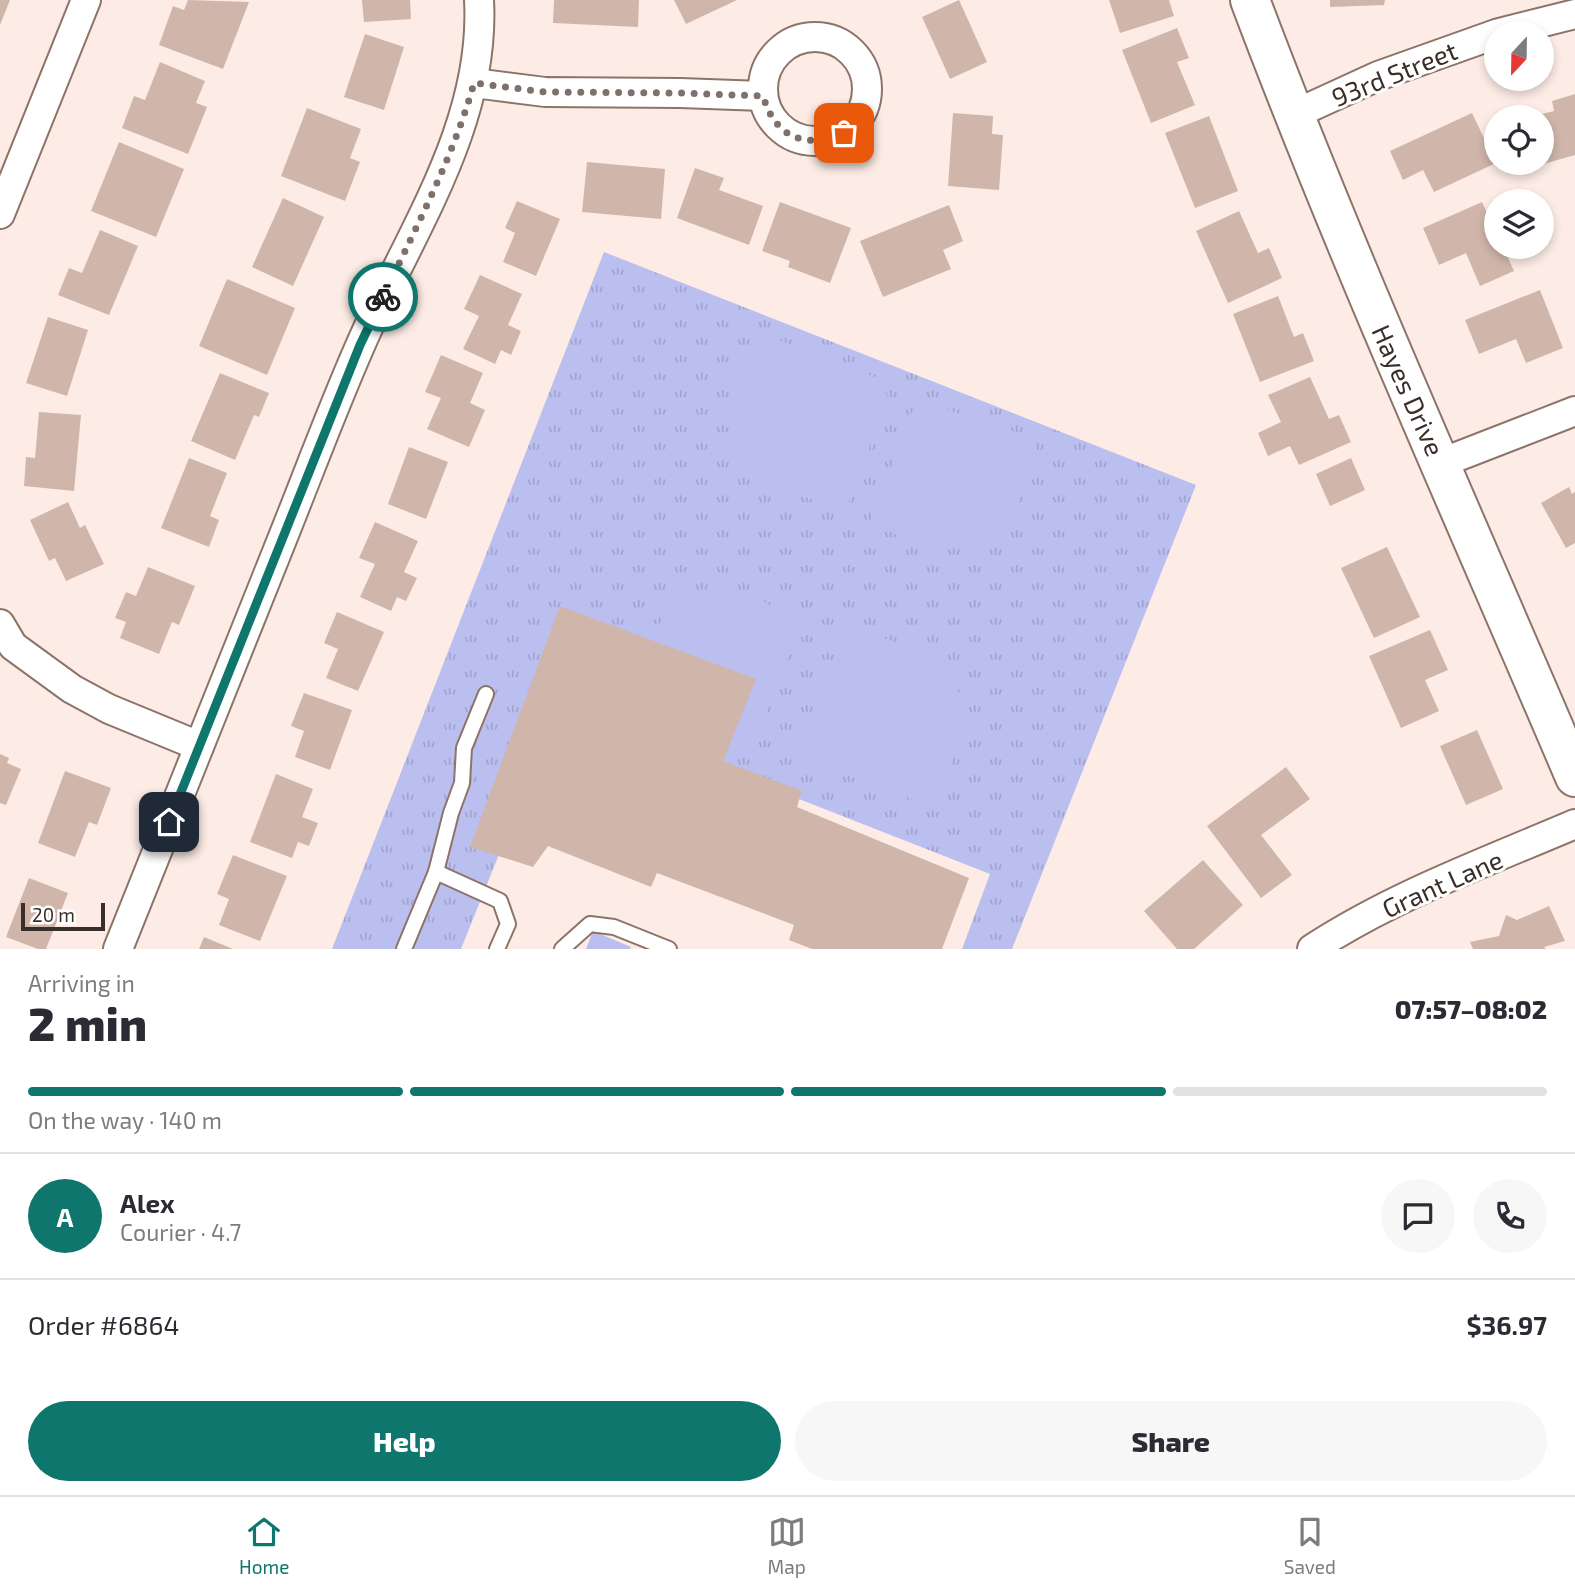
<!DOCTYPE html>
<meta charset="utf-8">
<style>
body{margin:0;font-family:"Exo 2",sans-serif;background:#f7f7f7;color:#2b2b33;height:100vh;display:flex;flex-direction:column;font-size:26px;white-space:nowrap}
*{box-sizing:border-box;margin:0}
p{font-size:23px;color:#7c7c81}
.icon{flex:none;width:38px;height:38px;fill:none;stroke:currentColor;stroke-width:2;stroke-linecap:round;stroke-linejoin:round}
.map{position:relative;height:949px;overflow:hidden}
.side{display:flex;flex-direction:column;background:#fff;flex:1}
.side>*{flex:none}
.needle{width:46px;rotate:202deg}
.controls{position:absolute;left:1484px;top:21px;display:grid;gap:14px}
.controls a{display:grid;place-items:center;width:70px;height:70px;border-radius:50%;background:#fff;box-shadow:0 4px 10px #0003;font-size:35px}
.scale{position:absolute;left:21px;bottom:18px;width:84px;box-sizing:border-box;padding-left:7px;border:4px solid #392f2a;border-top:0;font-size:19px;line-height:24px;white-space:nowrap;color:#392f2a;-webkit-text-stroke:5px #fff;paint-order:stroke}
.pin{position:absolute;display:grid;place-items:center;width:60px;height:60px;color:#fff;margin:-30px;border-radius:14px;box-shadow:0 4px 10px #0006}
.courier{position:absolute;display:grid;place-items:center;width:70px;height:70px;margin:-35px;border:5px solid #0f766e;border-radius:50%;background:#fff;color:#222;box-shadow:0 2px 9px #0007}
.overview em{font-style:normal;font-weight:800}
.overview div{display:flex;flex-direction:column-reverse}
.overview{display:flex;align-items:center;justify-content:space-between;height:119px;padding:0 28px}
h1{font-size:46px;font-weight:800;line-height:52px}
.bar{display:grid;grid-template-columns:repeat(4,1fr);gap:10px 7px;align-content:center;height:84px;padding:0 28px}
.bar i{height:9px;border-radius:5px;background:#e1e1e2}
.bar .selected{background:#0f766e}
.bar p{grid-column:span 4}
.line{display:flex;align-items:center;gap:18px;padding:0 28px;border-top:2px solid #e1e1e2}
.line div{flex:1}
.round{display:grid;place-items:center;flex:none;width:74px;height:74px;border-radius:37px;background:#f7f7f7}
.action{display:flex;gap:14px;margin-top:auto;padding:14px 28px}
.action a{flex:1;height:80px;border-radius:42px;background:#0f766e;color:#fff;font-size:28px;font-weight:800;line-height:80px;text-align:center}
.action a+a{background:#f7f7f7;color:#2b2b33}
.menu{display:flex;justify-content:space-around;align-items:center;height:98px;border-top:2px solid #e1e1e2;background:#fff;font-size:19px;color:#7c7c81}
.menu a{display:grid;justify-items:center;gap:4px}
.menu .selected{color:#0f766e}
.map>svg:first-child{display:block}
.grass{fill:url(#grass-tufts)}
.garden{fill:#bbbfef}
.building{fill:#d0b6aa}
.lines{fill:none;stroke-linecap:round;stroke-linejoin:round}
.lane-casing{stroke:#8c7469;stroke-width:18}
.street-casing{stroke:#8c7469;stroke-width:32}
.secondary-casing{stroke:#8c7469;stroke-width:42}
.lane{stroke:#fff;stroke-width:14}
.street{stroke:#fff;stroke-width:28}
.secondary{stroke:#fff;stroke-width:38}
.done{stroke:#7e716b;stroke-width:7;stroke-dasharray:0 12.6}
.route{stroke:#0f766e;stroke-width:9}
.labels{text-anchor:middle;dominant-baseline:central;stroke-width:6;stroke-linejoin:round;paint-order:stroke}
.street-label{font-size:26px;fill:#392f2a;stroke:#fff}
</style>
<div class="map">
<svg width="1575" height="949" viewBox="0 0 1575 949">
<defs>
<pattern id="grass-tufts" width="24" height="20" patternUnits="userSpaceOnUse" patternTransform="scale(1.75)"><rect width="24" height="20" fill="#bbbfef"/><path d="M3 7l-1-3M5 7V3M7 7l1-3M15 17l-1-3M17 17v-4M19 17l1-3" fill="none" stroke="#a2a4cd"/></pattern>
</defs>
<rect width="100%" height="100%" fill="#fdece5"/>
<g class="grass">
<polygon points="604,252 1196,485 1012,949 962,949 990,874 559,705 461,949 332,949"/>
<polygon points="593,931 631,947 630,949 586,949"/>
</g>
<g class="garden">
<polygon points="760,333 880,379 888,398 848,504 814,500 769,486 734,458 727,414 739,369"/>
<polygon points="929,404 1037,439 1032,474 1015,508 987,541 947,550 903,539 871,520 913,409"/>
<polygon points="716,586 763,601 799,625 759,731 746,736 637,691 646,646 672,603"/>
<polygon points="843,633 888,639 934,659 958,690 962,732 951,765 925,804 805,760 799,745"/>
</g>
<g class="building">
<polygon points="0,0 10,0 0,25"/>
<polygon points="188,0 249,2 223,69 159,45 173,6 184,10"/>
<polygon points="362,0 410,0 411,19 364,22"/>
<polygon points="554,0 639,0 638,27 553,23"/>
<polygon points="674,0 737,0 686,24"/>
<polygon points="959,0 987,62 950,79 922,17"/>
<polygon points="1109,0 1169,0 1174,16 1120,33"/>
<polygon points="1330,0 1385,0 1384,5 1330,7"/>
<polygon points="1177,28 1189,58 1177,62 1195,105 1151,123 1122,50"/>
<polygon points="365,34 404,47 384,110 344,97"/>
<polygon points="160,62 205,81 196,103 207,107 188,154 122,128 134,96 145,100"/>
<polygon points="1575,94 1575,155 1522,170 1520,163 1542,163 1542,117 1534,116 1554,111 1552,101"/>
<polygon points="307,108 361,129 350,158 360,162 345,201 281,176"/>
<polygon points="953,113 993,116 992,134 1003,135 999,190 948,186"/>
<polygon points="1472,113 1496,163 1434,192 1423,170 1403,180 1390,151"/>
<polygon points="1209,116 1238,191 1195,208 1165,133"/>
<polygon points="119,142 184,169 156,237 91,211"/>
<polygon points="587,162 665,169 661,219 582,212"/>
<polygon points="695,168 724,178 719,190 763,206 749,245 677,218"/>
<polygon points="283,198 324,217 293,286 252,267"/>
<polygon points="517,201 560,219 536,276 503,262 515,233 505,228"/>
<polygon points="780,202 851,228 830,283 788,267 790,261 762,251"/>
<polygon points="1482,202 1496,233 1496,247 1503,247 1514,271 1480,286 1466,253 1439,265 1423,228"/>
<polygon points="949,205 963,241 943,250 951,269 883,297 860,241"/>
<polygon points="1239,211 1258,253 1269,248 1282,278 1228,303 1196,231"/>
<polygon points="100,230 138,246 109,315 58,295 69,268 82,273"/>
<polygon points="480,275 522,294 508,325 521,331 511,355 501,350 495,364 463,349 479,316 464,309"/>
<polygon points="227,279 295,308 267,375 199,346"/>
<polygon points="1540,290 1563,348 1526,363 1516,339 1479,354 1465,320"/>
<polygon points="1278,296 1294,337 1303,333 1314,361 1260,382 1233,314"/>
<polygon points="48,317 88,330 67,396 26,383"/>
<polygon points="441,355 483,373 470,403 485,410 469,447 427,429 441,398 425,392"/>
<polygon points="220,373 269,393 259,417 254,415 235,460 191,441"/>
<polygon points="1310,377 1329,419 1339,415 1351,442 1299,465 1290,446 1268,456 1258,433 1281,422 1268,395"/>
<polygon points="39,412 81,415 74,491 24,486 26,457 35,458"/>
<polygon points="409,447 448,462 426,519 388,504"/>
<polygon points="189,458 227,473 210,516 219,520 209,547 161,528"/>
<polygon points="1351,458 1365,490 1330,506 1316,474"/>
<polygon points="1569,487 1572,494 1575,492 1575,543 1566,548 1541,503"/>
<polygon points="68,502 80,528 85,525 104,564 66,581 55,558 49,561 30,520"/>
<polygon points="375,522 418,541 404,572 417,578 406,601 397,597 391,611 360,597 375,564 359,558"/>
<polygon points="1387,547 1420,617 1374,638 1341,568"/>
<polygon points="148,567 195,586 179,625 172,622 159,654 120,638 126,622 115,618 126,592 136,596"/>
<polygon points="560,606 756,679 723,761 802,791 797,807 969,878 942,949 812,949 789,940 794,925 657,873 651,887 548,846 533,867 470,847"/>
<polygon points="337,612 384,632 358,691 326,678 338,649 324,643"/>
<polygon points="1430,630 1448,670 1425,680 1439,711 1401,728 1369,656"/>
<polygon points="304,693 352,710 330,770 295,757 304,731 291,726"/>
<polygon points="1477,730 1503,789 1466,805 1440,746"/>
<polygon points="0,754 9,758 7,763 21,769 6,805 0,803"/>
<polygon points="1286,767 1310,799 1261,835 1292,875 1261,898 1207,826"/>
<polygon points="65,771 111,788 97,825 89,822 75,857 38,843"/>
<polygon points="276,774 313,789 302,817 318,823 309,846 298,842 292,858 250,842"/>
<polygon points="233,855 287,876 260,941 219,925 229,899 217,894"/>
<polygon points="1203,860 1243,905 1194,949 1177,949 1144,911"/>
<polygon points="29,878 68,893 46,949 38,949 6,937"/>
<polygon points="1549,906 1565,941 1544,947 1546,949 1473,949 1470,942 1499,936 1506,915 1517,920"/>
<polygon points="204,937 233,949 199,949"/>
</g>
<g class="lines">
<g class="lane-casing">
<g id="lane">
<polyline points="436,872 451,813 462,783 464,748 486,694"/>
<polyline points="404,949 436,872 500,901 508,924 497,949"/>
<polyline points="562,949 590,924 614,927 669,949"/>
</g>
</g>
<g class="street-casing">
<g id="street">
<polyline points="1499,33 1575,14"/>
<circle cx="815" cy="89" r="52"/>
<polyline points="474,83 545,92 680,93 763,96"/>
<polyline points="1293,115 1378,76 1496,34"/>
<polyline points="0,214 86,0"/>
<polyline points="1441,463 1575,411"/>
<polyline points="0,624 13,646 72,689 109,709 199,746"/>
<path d="M 118,949 C 171,815 225,681 279,547 C 306,480 331,412 360,346 C 408,235 486,126 479,0"/>
<path d="M 1312,949 C 1393,896 1486,862 1575,824"/>
</g>
</g>
<g class="secondary-casing">
<path id="secondary" d="M 1250,0 C 1349,263 1465,519 1575,777"/>
</g>
<use href="#lane" class="lane"/>
<use href="#street" class="street"/>
<use href="#secondary" class="secondary"/>
</g>
<g class="lines">
<path class="done" d="M 383,297 C 416,227 453,158 474,83 L 545,92 L 680,93 L 763,96 C 775,137 805,150 844,133"/>
<polyline class="route" points="169,822 360,345 383,297"/>
</g>
<g class="labels">
<g class="street-label">
<text transform="translate(1394 73) rotate(-22)">93rd Street</text>
<text transform="translate(1409 390) rotate(66)">Hayes Drive</text>
<text transform="translate(1442 883) rotate(-24)">Grant Lane</text>
</g>
</g>
</svg>
<div class="controls">
<a><svg class="needle" viewBox="-14 -14 28 28"><path d="M0-13l5 13h-10z" fill="#e53935"/><path d="M0 13l5-13h-10z" fill="#7c7c81"/></svg></a>
<a><svg class="icon" aria-label="locate" viewBox="0 0 24 24"><circle cx="12" cy="12" r="6"/><path d="M12 2v4M12 18v4M2 12h4M18 12h4"/></svg></a>
<a><svg class="icon" aria-label="layers" viewBox="0 0 24 24"><path d="M12 4l9 5-9 5-9-5zM3 14l9 5 9-5"/></svg></a>
</div>
<div class="scale">20 m</div>
<div class="pin" style="left:844px;top:133px;background:#ea580c"><svg class="icon" aria-label="bag" viewBox="0 0 24 24"><path d="M5 8h14l-1 12H6zM9 8a3 3 0 0 1 6 0"/></svg></div>
<div class="pin" style="left:169px;top:822px;background:#1f2937"><svg class="icon" aria-label="home" viewBox="0 0 24 24"><path d="M3 11l9-7 9 7M6 9v11h12V9"/></svg></div>
<div class="courier" style="left:383px;top:297px"><svg class="icon" aria-label="bike" viewBox="0 0 24 24"><circle cx="6" cy="16" r="4"/><circle cx="18" cy="16" r="4"/><path d="M6 16l4-8h5l3 8M10 8l3 8H6M13 5h3"/></svg></div>
</div>
<section class="side">
<div class="overview"><div><h1>2 min</h1><p>Arriving in</p></div><em>07:57–08:02</em></div>
<div class="bar"><i class="selected"></i><i class="selected"></i><i class="selected"></i><i></i><p>On the way · 140 m</p></div>
<div class="line" style="height:126px"><b class="round" style="background:#0f766e;color:#fff">A</b><div><b>Alex</b><p>Courier · 4.7</p></div><a class="round"><svg class="icon" aria-label="chat" viewBox="0 0 24 24"><path d="M4 5h16v11H9l-5 4z"/></svg></a><a class="round"><svg class="icon" aria-label="phone" viewBox="0 0 24 24"><path d="M5 4h4l2 5-3 2q2 4 5 5l2-3 5 2v4C11 20 4 13 5 4z"/></svg></a></div>
<div class="line" style="height:91px"><div>Order #6864</div><b>$36.97</b></div>
<div class="action"><a>Help</a><a>Share</a></div>
</section>
<nav class="menu">
<a class="selected"><svg class="icon" aria-label="home" viewBox="0 0 24 24"><path d="M3 11l9-7 9 7M6 9v11h12V9"/></svg>Home</a>
<a><svg class="icon" aria-label="map" viewBox="0 0 24 24"><path d="M3 6l6-2 6 2 6-2v14l-6 2-6-2-6 2zM9 4v14M15 6v14"/></svg>Map</a>
<a><svg class="icon" aria-label="saved" viewBox="0 0 24 24"><path d="M7 4h10v16l-5-4-5 4z"/></svg>Saved</a>
</nav>
